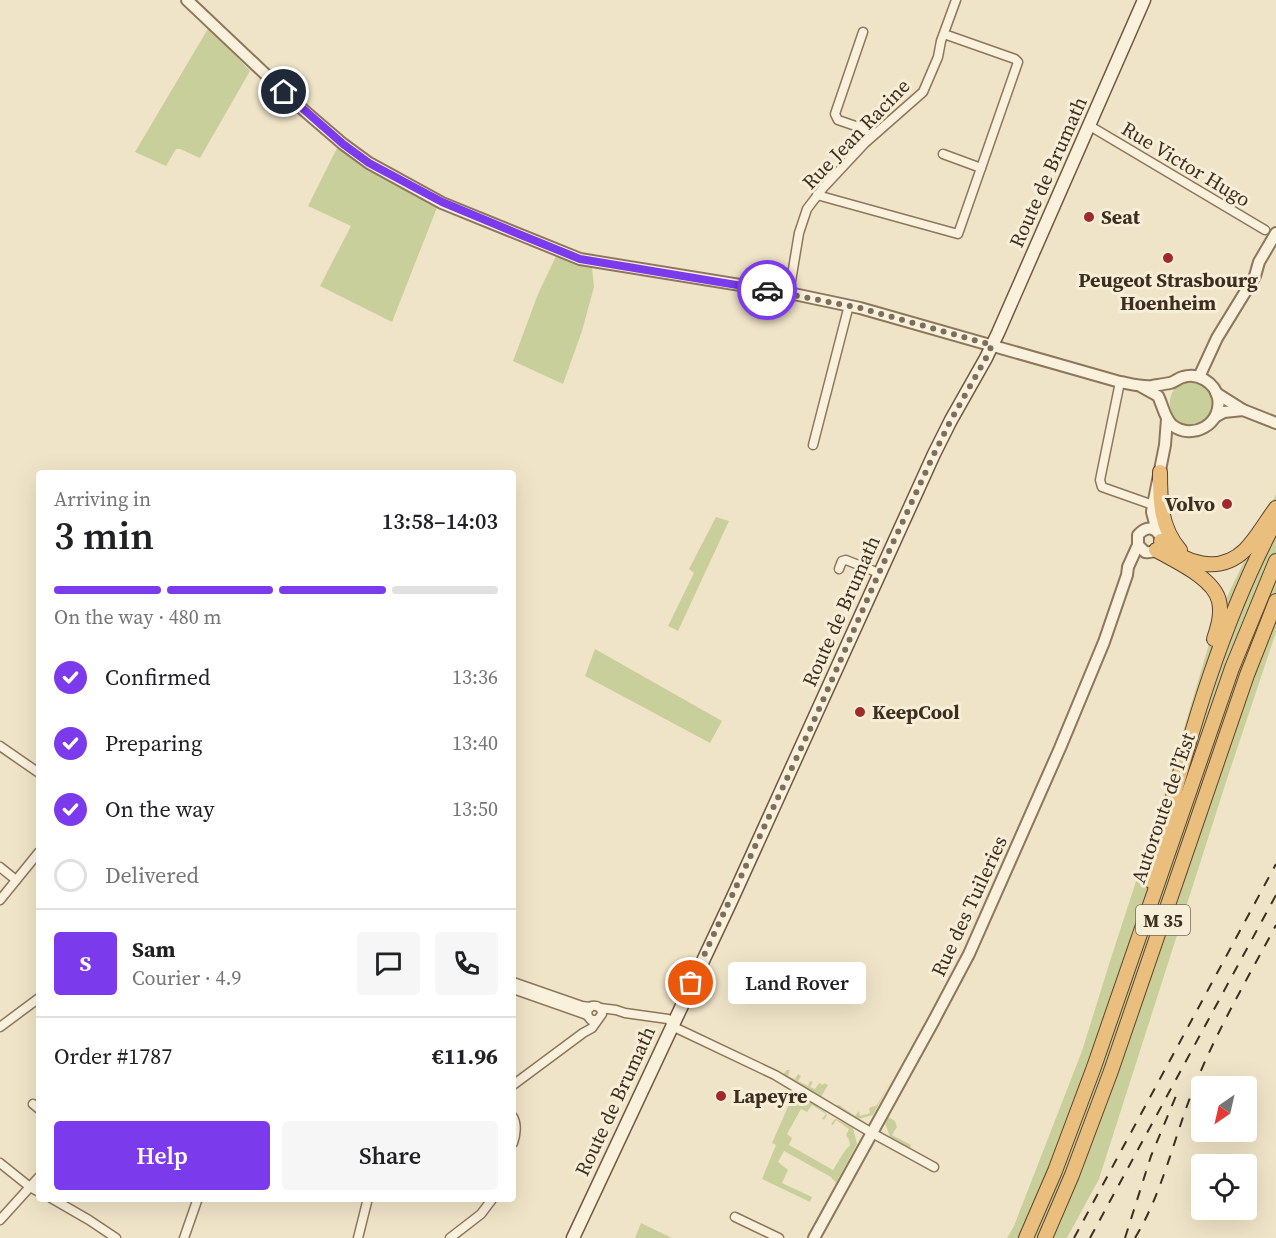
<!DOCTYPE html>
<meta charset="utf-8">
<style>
body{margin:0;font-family:"Source Serif 4",serif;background:#f6f6f6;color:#202124;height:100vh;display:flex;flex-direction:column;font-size:22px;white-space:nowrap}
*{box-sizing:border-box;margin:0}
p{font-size:20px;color:#757577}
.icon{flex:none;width:33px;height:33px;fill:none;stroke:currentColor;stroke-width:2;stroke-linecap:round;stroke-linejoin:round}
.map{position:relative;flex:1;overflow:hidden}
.details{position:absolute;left:36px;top:470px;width:480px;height:732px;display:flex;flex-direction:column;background:#fff;border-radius:6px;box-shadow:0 6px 24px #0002}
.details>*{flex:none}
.needle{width:39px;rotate:214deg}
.fabs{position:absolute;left:1191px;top:1076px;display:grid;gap:12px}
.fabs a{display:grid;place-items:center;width:66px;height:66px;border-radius:6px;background:#fff;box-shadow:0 6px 24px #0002;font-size:30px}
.pin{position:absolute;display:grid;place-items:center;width:51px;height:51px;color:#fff;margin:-26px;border:3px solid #fff;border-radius:50%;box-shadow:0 2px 6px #0007}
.courier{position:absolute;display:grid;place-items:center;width:60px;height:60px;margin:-30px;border:4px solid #7c3aed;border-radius:50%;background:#fff;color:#222;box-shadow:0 2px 8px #0007}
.bubble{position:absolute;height:42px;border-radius:6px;background:#fff;box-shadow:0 6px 24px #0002;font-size:20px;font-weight:600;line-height:42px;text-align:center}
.headline em{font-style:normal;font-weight:600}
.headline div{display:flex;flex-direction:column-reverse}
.headline{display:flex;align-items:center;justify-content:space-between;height:102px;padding:0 18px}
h1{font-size:39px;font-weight:600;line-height:45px}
.bar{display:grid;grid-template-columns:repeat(4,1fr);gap:9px 6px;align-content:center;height:72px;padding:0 18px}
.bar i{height:8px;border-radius:4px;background:#e0e0e0}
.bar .selected{background:#7c3aed}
.bar p{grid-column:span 4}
.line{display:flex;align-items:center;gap:15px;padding:0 18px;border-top:2px solid #e0e0e0}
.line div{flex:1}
.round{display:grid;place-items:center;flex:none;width:63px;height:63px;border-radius:6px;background:#f6f6f6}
ol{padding:0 18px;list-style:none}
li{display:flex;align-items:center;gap:18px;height:66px}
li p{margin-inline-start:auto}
li .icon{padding:6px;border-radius:50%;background:#7c3aed;color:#fff;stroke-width:4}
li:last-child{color:#757577}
li i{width:33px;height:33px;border:3px solid #e0e0e0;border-radius:50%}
.button{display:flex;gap:12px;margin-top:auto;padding:12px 18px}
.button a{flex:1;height:69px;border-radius:6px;background:#7c3aed;color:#fff;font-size:24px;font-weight:600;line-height:69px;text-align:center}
.button a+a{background:#f6f6f6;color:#202124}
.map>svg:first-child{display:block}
.green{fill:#c9cf9b}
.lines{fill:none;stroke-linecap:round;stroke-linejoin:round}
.minor-casing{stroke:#8d765c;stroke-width:11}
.tertiary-casing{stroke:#8d765c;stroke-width:14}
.secondary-casing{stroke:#6f573f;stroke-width:15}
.trunk-casing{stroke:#5b4430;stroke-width:16}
.minor{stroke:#faf1dc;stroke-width:8}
.tertiary{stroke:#faf1dc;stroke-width:10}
.secondary{stroke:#faf1dc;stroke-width:12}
.trunk{stroke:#eabe7c;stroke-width:14}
.rail{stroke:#3d2e20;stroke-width:2;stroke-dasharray:10 10;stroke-linecap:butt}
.done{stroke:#7c6e5b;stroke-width:6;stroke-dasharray:0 10.8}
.route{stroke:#7c3aed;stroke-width:8}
.poi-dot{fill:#9e2a2b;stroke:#f7eed8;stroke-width:2}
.labels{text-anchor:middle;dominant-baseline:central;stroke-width:6;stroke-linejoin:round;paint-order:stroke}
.shield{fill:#f7eed8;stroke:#756857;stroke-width:1.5}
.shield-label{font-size:18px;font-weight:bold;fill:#3d2e20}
.street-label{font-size:20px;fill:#3d2e20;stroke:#f7eed8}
.poi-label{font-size:20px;font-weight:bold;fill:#3d2e20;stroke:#f7eed8;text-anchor:start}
</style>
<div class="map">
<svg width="1276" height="1238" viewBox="0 0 1276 1238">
<rect width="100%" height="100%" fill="#f0e4c8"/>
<g class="green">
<polygon points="209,27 250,71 200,158 180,149 176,149 166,166 135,152"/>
<polygon points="339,144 438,205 392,322 320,286 351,226 308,206"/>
<polygon points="557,254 592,267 594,287 582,331 563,384 513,361 538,294"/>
<path d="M 1191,381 C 1210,383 1214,393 1215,411 L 1200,426 C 1196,426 1190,427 1185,426 C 1168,421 1165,397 1177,386 C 1181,383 1186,382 1191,381 Z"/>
<polygon points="1276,494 1276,632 1227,779 1099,1179 1067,1238 1007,1238 1014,1226 1082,1051 1111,958 1169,780 1216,620"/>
<polygon points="716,517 729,521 678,631 668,626 694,573 689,569"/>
<polygon points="595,649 722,721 710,743 585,676"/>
<polygon points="787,1070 790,1070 788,1076 795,1079 798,1074 801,1076 798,1081 808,1086 810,1081 813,1082 810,1087 815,1089 819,1083 823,1085 824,1083 828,1085 821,1097 783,1074"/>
<polygon points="889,1084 873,1115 858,1119 836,1105 839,1105 855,1116 859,1111 860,1116 870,1113 869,1108 877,1105"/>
<path d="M 788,1091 C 801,1094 814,1105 825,1112 L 827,1115 L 824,1120 L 822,1119 L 826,1114 L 812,1105 L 807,1112 L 801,1109 L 787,1134 L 792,1138 L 789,1145 L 833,1170 L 844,1152 L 850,1145 L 849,1140 L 846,1135 L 849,1129 L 836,1120 L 833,1125 L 831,1124 L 835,1119 L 836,1119 L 853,1128 L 857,1144 L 836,1183 L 831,1177 L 784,1151 L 778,1162 L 788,1170 L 782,1183 L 812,1197 L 810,1202 L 762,1179 L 776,1145 L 772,1143 L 791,1100 L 784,1095 Z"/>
<polygon points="888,1117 895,1121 897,1127 892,1135 911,1145 910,1148 890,1137 885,1123"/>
<polygon points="641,1223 672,1238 635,1238"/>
</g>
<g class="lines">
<g class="minor-casing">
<g id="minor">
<polyline points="863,32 835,114 838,120 876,133"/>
<polyline points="1090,126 1265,230"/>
<polyline points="943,154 981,168"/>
<polyline points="817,195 958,234 1018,62 1015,59 944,34"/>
<polyline points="789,293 799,233 807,209 823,188 865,143 923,92 938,57 941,41 956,0"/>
<polyline points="1120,382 1100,480 1102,487 1153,505"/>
<polyline points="813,445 849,305"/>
<polyline points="839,569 842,561 846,560 879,573"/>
<polyline points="0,746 39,773"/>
<polyline points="0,867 16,880"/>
<polyline points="0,900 39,852"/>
<polyline points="513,982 582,1006 590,1007"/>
<polyline points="513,989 587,1015"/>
<polyline points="600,1008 616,1010 625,1013 668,1019 676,1028 775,1075 872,1133 934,1167"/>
<polyline points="0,1027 39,998"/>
<path d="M 513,1085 L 583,1033 L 592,1028 L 602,1014 C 602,1008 598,1005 592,1006 L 588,1009 L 587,1015 L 591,1020 L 597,1020"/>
<polyline points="33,1104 39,1109"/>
<path d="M 513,1117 C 517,1124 516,1135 513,1143"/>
<polyline points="0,1163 30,1187 39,1192"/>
<polyline points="51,1198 89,1220 116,1238"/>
<polyline points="735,1217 779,1238"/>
<polyline points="0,1220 39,1177"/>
<polyline points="184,1238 198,1198"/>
<polyline points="358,1238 368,1198"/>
<polyline points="450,1238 481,1214 493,1198"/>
</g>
</g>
<g class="tertiary-casing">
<g id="tertiary">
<path d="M 187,0 L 300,107 L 343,144 L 369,163 L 442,203 L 580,259 L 789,293 L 860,308 L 1120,382 C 1131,384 1141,387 1152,386 C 1158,385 1165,384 1170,383 C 1175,382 1178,378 1183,377 C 1198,372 1215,383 1218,398 C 1223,424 1192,441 1172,425 C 1164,417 1163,406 1158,396 L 1140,386"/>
<polyline points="1199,377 1217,338 1255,276 1259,262 1276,233"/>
<polyline points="1216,393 1243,410 1276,423"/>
<polyline points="1215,417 1224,412 1243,410"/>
<polyline points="1157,531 1152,512 1153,505 1165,445 1167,419"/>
<path d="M 814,1238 L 933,1022 L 969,954 L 1060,748 L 1104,642 L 1127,575 L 1128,567 L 1138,545 L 1138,535 C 1158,513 1174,555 1145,552 L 1138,545"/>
</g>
</g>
<g class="secondary-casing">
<polyline id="secondary" points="573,1238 732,899 934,454 951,420 986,358 998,333 1144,0"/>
</g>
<g class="trunk-casing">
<g id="trunk">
<path d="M 1160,472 C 1160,500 1160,527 1180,550"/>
<path d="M 1161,541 C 1184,564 1219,575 1245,550 C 1257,538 1266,521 1276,508"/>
<path d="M 1156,550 C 1175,561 1214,578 1219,601 C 1222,614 1218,627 1214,639"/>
<path d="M 1151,881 L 1151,876 C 1185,755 1216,632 1276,520"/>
<polyline points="1026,1238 1055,1171 1094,1067 1232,668 1276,561"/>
<polyline points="1045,1238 1072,1175 1111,1071 1247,675 1276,601"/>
</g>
</g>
<use href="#minor" class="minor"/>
<use href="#tertiary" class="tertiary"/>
<use href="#secondary" class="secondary"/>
<use href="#trunk" class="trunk"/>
<g class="rail">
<polyline points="1074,1238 1276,864"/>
<polyline points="1090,1238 1276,895"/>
<polyline points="1125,1238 1151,1156 1176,1096"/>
<path d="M 1135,1238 C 1164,1190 1174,1136 1195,1085 C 1217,1030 1248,978 1276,925"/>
</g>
</g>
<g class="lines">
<polyline class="done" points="691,983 812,725 879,573 934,454 951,420 986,358 992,345 860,308 767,290"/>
<polyline class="route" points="284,92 343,144 369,163 442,202 521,235 580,259 767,290"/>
</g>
<g class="poi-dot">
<circle cx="1089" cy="217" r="6"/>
<circle cx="1168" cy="258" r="6"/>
<circle cx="1227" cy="504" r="6"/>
<circle cx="860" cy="712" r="6"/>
<circle cx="721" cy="1096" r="6"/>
</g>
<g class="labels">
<rect class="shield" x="1136" y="905" width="54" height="30" rx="4.5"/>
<g class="shield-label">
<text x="1163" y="920">M 35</text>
</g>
<g class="street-label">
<text transform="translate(856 134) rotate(-46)">Rue Jean Racine</text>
<text transform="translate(1186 164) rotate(31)">Rue Victor Hugo</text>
<text transform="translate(1048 172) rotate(-66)">Route de Brumath</text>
<text transform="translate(841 611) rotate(-66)">Route de Brumath</text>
<text transform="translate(1163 808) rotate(-71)">Autoroute de l’Est</text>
<text transform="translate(969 906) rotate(-65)">Rue des Tuileries</text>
<text transform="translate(615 1101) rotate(-65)">Route de Brumath</text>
</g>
<g class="poi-label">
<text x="1101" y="217">Seat</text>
<text x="1168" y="280" text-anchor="middle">Peugeot Strasbourg<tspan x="1168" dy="23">Hoenheim</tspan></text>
<text x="1215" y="504" text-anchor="end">Volvo</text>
<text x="872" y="712">KeepCool</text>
<text x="733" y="1096">Lapeyre</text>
</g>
</g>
</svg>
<div class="fabs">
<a><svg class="needle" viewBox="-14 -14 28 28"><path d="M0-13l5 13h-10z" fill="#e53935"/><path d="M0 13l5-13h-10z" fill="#757577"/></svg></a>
<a><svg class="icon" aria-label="locate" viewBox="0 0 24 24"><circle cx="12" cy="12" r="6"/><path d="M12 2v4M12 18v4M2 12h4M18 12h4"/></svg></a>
</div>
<div class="pin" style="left:691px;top:983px;background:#ea580c"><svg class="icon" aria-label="bag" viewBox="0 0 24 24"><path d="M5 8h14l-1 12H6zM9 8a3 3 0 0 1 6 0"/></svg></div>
<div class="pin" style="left:284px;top:92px;background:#1f2937"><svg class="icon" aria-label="home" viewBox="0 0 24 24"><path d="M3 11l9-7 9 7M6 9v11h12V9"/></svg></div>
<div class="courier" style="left:767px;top:290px"><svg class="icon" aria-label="car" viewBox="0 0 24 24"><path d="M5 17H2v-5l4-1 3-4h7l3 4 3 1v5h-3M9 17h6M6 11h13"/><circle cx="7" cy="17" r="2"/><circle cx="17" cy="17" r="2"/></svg></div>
<div class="bubble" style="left:728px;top:962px;width:138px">Land Rover</div>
<section class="details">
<div class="headline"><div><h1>3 min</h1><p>Arriving in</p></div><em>13:58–14:03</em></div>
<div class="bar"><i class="selected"></i><i class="selected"></i><i class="selected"></i><i></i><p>On the way · 480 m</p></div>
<ol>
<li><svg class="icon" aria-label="check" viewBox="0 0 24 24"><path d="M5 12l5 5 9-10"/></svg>Confirmed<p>13:36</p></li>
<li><svg class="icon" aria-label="check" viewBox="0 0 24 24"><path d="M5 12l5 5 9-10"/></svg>Preparing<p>13:40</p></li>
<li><svg class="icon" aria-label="check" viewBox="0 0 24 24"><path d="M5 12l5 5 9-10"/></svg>On the way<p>13:50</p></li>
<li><i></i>Delivered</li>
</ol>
<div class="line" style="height:108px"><b class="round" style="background:#7c3aed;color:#fff">S</b><div><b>Sam</b><p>Courier · 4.9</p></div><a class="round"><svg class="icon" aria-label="chat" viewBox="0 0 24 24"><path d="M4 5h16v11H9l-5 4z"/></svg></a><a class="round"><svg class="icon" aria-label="phone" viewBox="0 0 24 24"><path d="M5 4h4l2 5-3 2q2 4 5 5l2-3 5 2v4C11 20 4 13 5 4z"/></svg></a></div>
<div class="line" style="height:78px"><div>Order #1787</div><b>€11.96</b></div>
<div class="button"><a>Help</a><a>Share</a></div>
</section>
</div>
